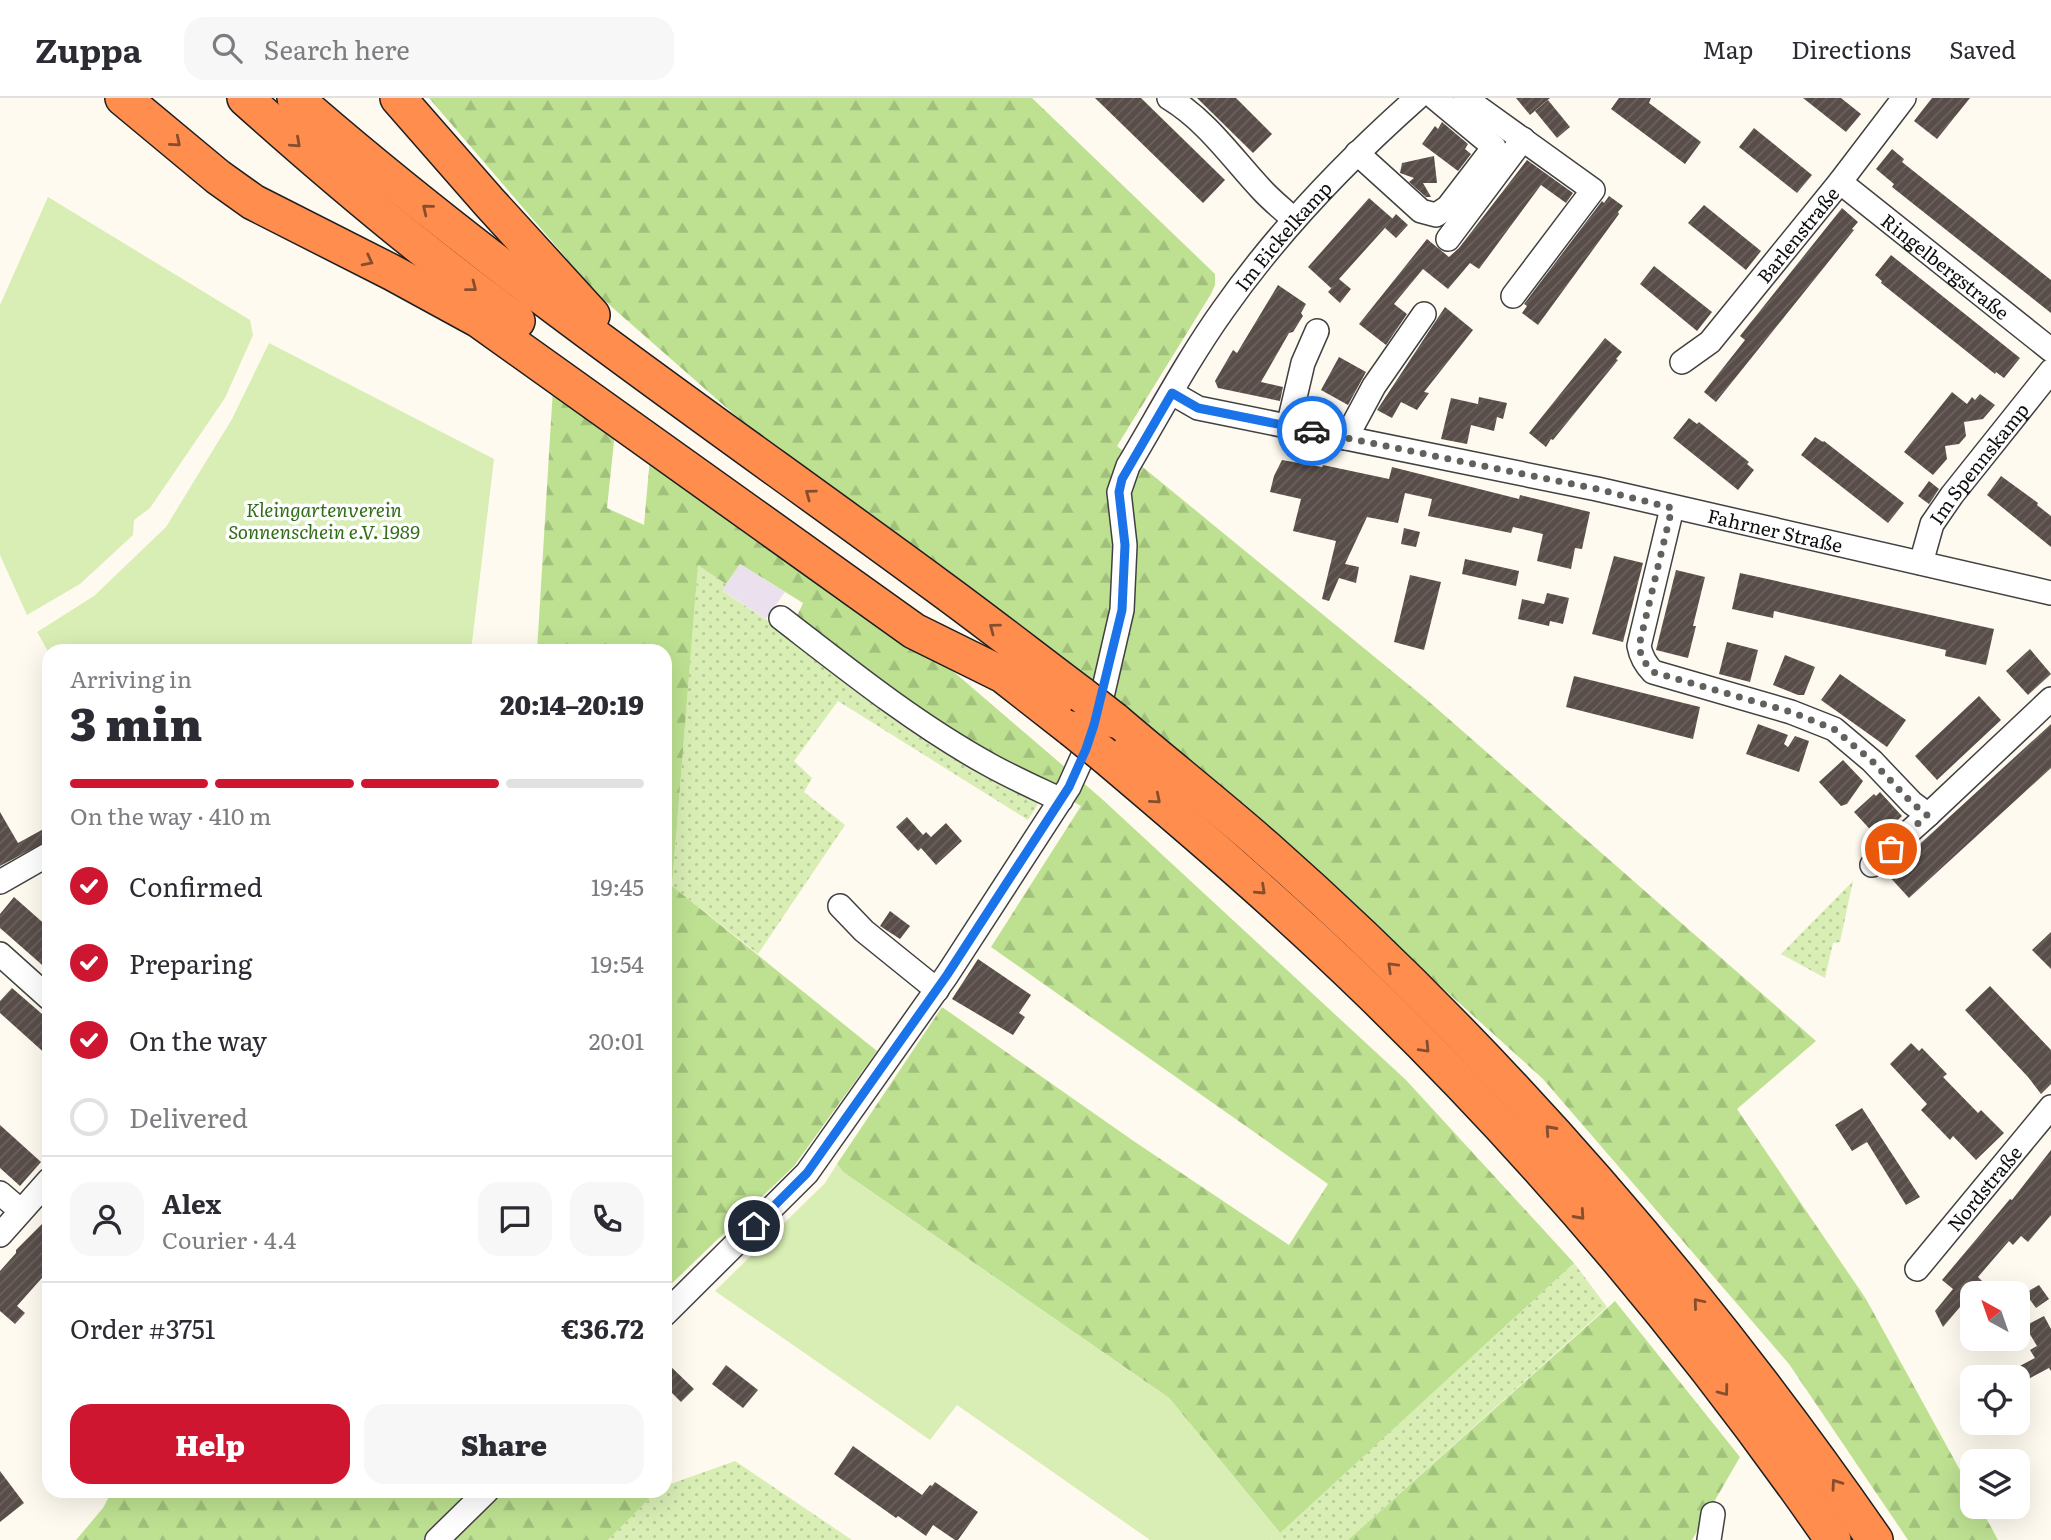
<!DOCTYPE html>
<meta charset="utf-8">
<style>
body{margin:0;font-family:Literata,serif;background:#f7f7f7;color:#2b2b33;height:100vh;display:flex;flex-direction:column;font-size:26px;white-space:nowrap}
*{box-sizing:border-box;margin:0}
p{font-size:23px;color:#7c7c81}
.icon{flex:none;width:38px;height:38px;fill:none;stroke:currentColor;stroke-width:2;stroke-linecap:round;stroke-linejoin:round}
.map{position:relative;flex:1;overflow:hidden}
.panel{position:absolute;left:42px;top:546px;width:630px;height:854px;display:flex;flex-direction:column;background:#fff;border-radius:21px;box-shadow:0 7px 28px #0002}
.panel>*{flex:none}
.needle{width:46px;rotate:320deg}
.controls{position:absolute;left:1960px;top:1183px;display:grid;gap:14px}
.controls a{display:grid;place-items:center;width:70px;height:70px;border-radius:14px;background:#fff;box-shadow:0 7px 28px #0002;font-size:35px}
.pin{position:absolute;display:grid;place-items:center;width:60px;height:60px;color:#fff;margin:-30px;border:4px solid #fff;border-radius:50%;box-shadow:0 2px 7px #0007}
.courier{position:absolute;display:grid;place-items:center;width:70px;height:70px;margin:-35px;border:5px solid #1a73e8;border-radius:50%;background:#fff;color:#222;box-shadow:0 2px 9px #0007}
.head em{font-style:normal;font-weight:800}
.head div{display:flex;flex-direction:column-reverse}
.head{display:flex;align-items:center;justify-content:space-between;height:119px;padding:0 28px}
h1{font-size:46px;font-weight:800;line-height:52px}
.bar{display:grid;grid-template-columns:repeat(4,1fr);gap:10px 7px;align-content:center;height:84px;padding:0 28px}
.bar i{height:9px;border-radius:5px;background:#e1e1e2}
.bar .selected{background:#ce1631}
.bar p{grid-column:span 4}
.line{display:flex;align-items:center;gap:18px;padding:0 28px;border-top:2px solid #e1e1e2}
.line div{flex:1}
.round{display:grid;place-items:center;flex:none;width:74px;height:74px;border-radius:21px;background:#f7f7f7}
ol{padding:0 28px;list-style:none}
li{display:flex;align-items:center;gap:21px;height:77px}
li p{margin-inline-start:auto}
li .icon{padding:7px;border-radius:50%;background:#ce1631;color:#fff;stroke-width:4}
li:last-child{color:#7c7c81}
li i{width:38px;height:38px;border:4px solid #e1e1e2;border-radius:50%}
.button{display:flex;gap:14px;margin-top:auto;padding:14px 28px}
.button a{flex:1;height:80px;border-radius:21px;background:#ce1631;color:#fff;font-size:28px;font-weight:800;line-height:80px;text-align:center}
.button a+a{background:#f7f7f7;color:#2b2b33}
header{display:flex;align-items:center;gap:42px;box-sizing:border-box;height:98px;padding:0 35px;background:#fff;border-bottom:2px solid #e1e1e2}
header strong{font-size:33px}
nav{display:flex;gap:38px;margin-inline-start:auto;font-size:24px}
.search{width:490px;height:63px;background:#f7f7f7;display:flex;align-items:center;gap:18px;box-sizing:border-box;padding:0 24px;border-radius:21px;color:#7c7c81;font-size:26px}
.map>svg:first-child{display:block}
.industrial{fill:#ebe1ee}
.grass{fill:url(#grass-dots)}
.forest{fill:url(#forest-firs)}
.garden{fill:#d8eeb4}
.building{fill:url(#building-hatch)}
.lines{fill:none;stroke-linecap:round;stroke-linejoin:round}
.minor-casing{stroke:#414141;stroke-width:26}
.highway-casing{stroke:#1f1f1f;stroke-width:38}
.minor{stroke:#fff;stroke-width:23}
.highway{stroke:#ff8d4d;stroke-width:35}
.highway-bridge-casing{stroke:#1f1f1f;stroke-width:38;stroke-linecap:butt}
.highway-bridge{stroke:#ff8d4d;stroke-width:35}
.oneway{stroke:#864e2e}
.done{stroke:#62615d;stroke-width:7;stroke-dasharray:0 12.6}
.route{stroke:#1a73e8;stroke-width:9}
.labels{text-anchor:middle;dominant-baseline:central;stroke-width:7;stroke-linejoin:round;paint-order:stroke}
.street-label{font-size:19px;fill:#0e0e0e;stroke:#fff}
.park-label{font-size:19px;font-style:italic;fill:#316d17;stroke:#fff}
</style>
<header>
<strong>Zuppa</strong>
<div class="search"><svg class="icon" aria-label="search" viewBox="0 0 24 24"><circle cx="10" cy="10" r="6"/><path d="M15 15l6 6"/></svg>Search here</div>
<nav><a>Map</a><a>Directions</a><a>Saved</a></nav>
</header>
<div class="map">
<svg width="2051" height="1442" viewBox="0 0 2051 1442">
<defs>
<pattern id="grass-dots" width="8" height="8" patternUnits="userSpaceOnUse" patternTransform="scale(1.75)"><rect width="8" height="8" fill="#d8eeb4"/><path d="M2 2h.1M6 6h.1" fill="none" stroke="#b8cb9a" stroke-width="1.8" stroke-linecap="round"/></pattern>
<pattern id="forest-firs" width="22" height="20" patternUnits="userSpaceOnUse" patternTransform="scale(1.75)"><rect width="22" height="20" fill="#bde191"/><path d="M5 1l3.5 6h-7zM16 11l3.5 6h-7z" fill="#a1c07c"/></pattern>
<pattern id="building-hatch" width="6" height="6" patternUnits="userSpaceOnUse" patternTransform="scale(1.75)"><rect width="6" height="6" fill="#584d49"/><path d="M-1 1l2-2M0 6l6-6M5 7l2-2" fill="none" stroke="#6b625f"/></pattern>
</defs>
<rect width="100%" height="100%" fill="#fffaef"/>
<polygon class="industrial" points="740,466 785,494 766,521 722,492"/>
<g class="grass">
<polygon points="698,466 726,486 723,493 1040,703 1028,722 838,603 794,663 812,680 804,694 845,727 758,856 672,788"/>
<polygon points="1853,783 1840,844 1833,845 1825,880 1781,856"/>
<polygon points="1574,1165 1607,1209 1348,1442 1271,1442"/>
<polygon points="735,1363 852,1442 608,1442 657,1393 665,1393 665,1388"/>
</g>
<g class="forest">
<polygon points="429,0 1032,0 1215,176 1215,187 1211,196 1117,348 1426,601 1816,943 1737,1011 1866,1201 1972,1394 1972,1409 1980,1409 1998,1442 1908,1442 1789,1266 1543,981 1285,747 1096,584 745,326 597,196"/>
<polygon points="553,290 615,334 607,410 644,427 650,360 940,562 1102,701 1406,982 1574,1165 1280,1435 1169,1300 843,1074 837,1066 942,909 1135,1044 1289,1147 1328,1086 991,849 1081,708 1009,668 940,624 797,518 803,505 740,466 726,486 698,467 672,788 877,953 794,1068 665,1192 665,553 537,553"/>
<polygon points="1615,1203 1740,1359 1692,1442 1348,1442"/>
<polygon points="112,1393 657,1393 608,1442 76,1442 103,1410"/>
</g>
<g class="garden">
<polygon points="48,99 250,222 253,237 225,300 150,410 134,422 133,437 80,486 27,517 0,457 0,207"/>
<polygon points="269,245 494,361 471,553 49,553 49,555 37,534 94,498 166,429 232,321"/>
<polygon points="837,1066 843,1074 1169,1300 1280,1435 1271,1442 1150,1442 957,1307 930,1342 715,1193 825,1085"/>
</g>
<g class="building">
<polygon points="1095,0 1141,0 1225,82 1203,105"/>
<polygon points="1197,0 1236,0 1272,36 1253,55"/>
<polygon points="1516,0 1550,0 1530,17"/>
<polygon points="1619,0 1651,0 1649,5 1701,44 1685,66 1611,11"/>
<polygon points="1803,0 1841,0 1861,16 1846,34"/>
<polygon points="1932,0 1970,0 1937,41 1914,23"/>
<polygon points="1548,2 1570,29 1557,40 1535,13"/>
<polygon points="1442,24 1468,46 1465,51 1471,56 1458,73 1422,46 1435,28 1438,31"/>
<polygon points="1754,30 1812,77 1797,95 1739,49"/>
<polygon points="1892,51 1904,61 1902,64 2051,182 2051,215 1892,89 1894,86 1876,71"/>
<polygon points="1434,58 1437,85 1423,85 1431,99 1426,99 1409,84 1414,80 1400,75 1402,65"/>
<polygon points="1527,62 1573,95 1566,105 1541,87 1479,171 1470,165 1448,191 1423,171 1394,206 1407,216 1386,247 1359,226 1427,141 1449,159 1459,150"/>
<polygon points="1609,98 1623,108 1618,114 1619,116 1538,227 1522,215 1527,208 1524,206 1602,103 1604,105"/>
<polygon points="1369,100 1393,121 1339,181 1351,191 1340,205 1328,194 1334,187 1331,190 1308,169"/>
<polygon points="1704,107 1761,153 1746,172 1688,125"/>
<polygon points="1842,110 1858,124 1852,131 1854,132 1716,304 1704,294 1745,242 1740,238"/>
<polygon points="1396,116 1408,127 1396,140 1385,130"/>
<polygon points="1891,157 2020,260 2004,280 1996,274 1995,276 1881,185 1882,183 1875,177"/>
<polygon points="1654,168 1712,214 1697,233 1640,186"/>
<polygon points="1278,187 1306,206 1301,215 1303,218 1293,234 1289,235 1261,284 1283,289 1280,303 1218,290 1215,283 1233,252 1237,255"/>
<polygon points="1445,209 1473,232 1424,294 1429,295 1417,312 1401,304 1392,320 1377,312"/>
<polygon points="1605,240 1622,254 1616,261 1618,262 1553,342 1551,341 1546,349 1529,335"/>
<polygon points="1339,259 1366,274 1348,307 1321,292"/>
<polygon points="1952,294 1967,306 1972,299 1975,302 1980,296 1995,307 1983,321 1964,324 1966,338 1959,346 1945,348 1947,361 1933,377 1904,354"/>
<polygon points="1479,299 1507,305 1503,321 1497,319 1494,333 1471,327 1467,346 1441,341 1451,300 1478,306"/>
<polygon points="1689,320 1697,326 1699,324 1749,364 1747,366 1754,372 1738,392 1673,340"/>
<polygon points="1815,339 1823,344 1824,343 1904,405 1888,425 1801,357"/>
<polygon points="1282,362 1322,369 1323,367 1389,381 1392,369 1519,401 1520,397 1590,414 1582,451 1575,450 1571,471 1537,463 1543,436 1513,429 1511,435 1428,418 1432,401 1405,395 1398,425 1367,419 1345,466 1359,469 1356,485 1339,480 1329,503 1322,501 1336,443 1293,433 1301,401 1270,394 1274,378"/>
<polygon points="2001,378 2038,405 2037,407 2051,418 2051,449 1987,397"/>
<polygon points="1929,383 1939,391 1929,406 1918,398"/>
<polygon points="1404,430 1420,434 1416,449 1401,446"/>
<polygon points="1614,458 1643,465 1623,544 1592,536"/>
<polygon points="1465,461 1519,473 1516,488 1462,476"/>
<polygon points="1676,472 1705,479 1693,528 1696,528 1688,560 1656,552"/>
<polygon points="1740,475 1994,531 1986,567 1945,558 1946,552 1774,513 1773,520 1732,511"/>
<polygon points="1410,477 1441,484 1424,552 1394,544"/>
<polygon points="1547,495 1569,500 1563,526 1550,523 1549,528 1518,521 1522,501 1544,506"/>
<polygon points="1727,544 1758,552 1750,584 1719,576"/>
<polygon points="2030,551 2051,576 2028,597 2006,573"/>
<polygon points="1785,557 1815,569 1804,597 1798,597 1773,587"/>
<polygon points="1840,576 1906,622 1887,649 1821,602"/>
<polygon points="1574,578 1700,609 1693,641 1566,609"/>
<polygon points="1979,598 2001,622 1937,682 1915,658"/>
<polygon points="1758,626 1788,637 1784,646 1788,649 1795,638 1809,643 1799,674 1746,656"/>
<polygon points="2051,626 2051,670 1909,800 1887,776"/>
<polygon points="1843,662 1863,683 1847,706 1841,708 1819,684"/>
<polygon points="1880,694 1902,718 1878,740 1854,714 1874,696 1876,698"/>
<polygon points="0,714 18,745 49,728 49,742 0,768"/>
<polygon points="907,719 923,737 926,734 931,739 946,725 962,743 936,767 921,750 918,753 896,729"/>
<polygon points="14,799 49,830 49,873 0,830 0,816"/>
<polygon points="890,813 910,828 900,841 880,828"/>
<polygon points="2051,834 2051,871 2032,852"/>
<polygon points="978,861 1031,897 1019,915 1025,919 1013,937 952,901"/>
<polygon points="1990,888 2051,952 2051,986 2041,996 2028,979 1965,912"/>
<polygon points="12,890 49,922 49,959 0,915 0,903"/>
<polygon points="1911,945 1919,953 1922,950 1947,976 1943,979 1978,1015 1981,1012 2004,1035 1976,1062 1953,1038 1950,1042 1921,1012 1927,1006 1890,966"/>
<polygon points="1862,1010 1920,1099 1906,1107 1867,1044 1852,1053 1835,1027"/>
<polygon points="0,1027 41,1064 20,1088 0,1070"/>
<polygon points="2051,1052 2051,1117 2028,1144 2021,1138 2013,1147 2009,1143 1978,1179 1982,1183 1943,1229 1935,1213 1953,1191 1942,1182 2010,1101 2012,1102"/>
<polygon points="49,1119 49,1172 17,1208 25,1215 15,1226 0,1213 0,1173 16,1155 16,1152"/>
<polygon points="2039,1187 2049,1201 2036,1210 2025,1195"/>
<polygon points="2044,1218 2051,1231 2051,1273 2049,1270 2021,1285 2014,1271 2035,1260 2030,1252 2037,1248 2025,1228"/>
<polygon points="665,1263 694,1291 681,1304 665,1288"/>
<polygon points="726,1267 758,1292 743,1310 712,1286"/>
<polygon points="853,1348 922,1397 930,1387 932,1388 935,1384 978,1414 958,1442 955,1442 933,1427 926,1438 898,1418 896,1420 834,1376"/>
<polygon points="0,1373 24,1405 0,1424"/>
</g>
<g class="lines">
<g class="minor-casing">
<g id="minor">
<path d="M 1169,0 C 1207,23 1232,60 1262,92 C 1272,103 1284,112 1294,122"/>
<polyline points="1465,0 1593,92 1513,198"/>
<polyline points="1357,55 1421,113 1436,117 1448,109 1494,49 1435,0"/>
<path id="s1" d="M 1840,84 L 2051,252"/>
<polyline points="1448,141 1523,41"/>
<path id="s2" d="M 1682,264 L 1710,244 L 1840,84 L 1904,0"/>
<path id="s3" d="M 1172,295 L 1198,310 L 1597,391 L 2051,495"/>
<polyline points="1288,329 1303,265 1317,233"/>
<polyline points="1346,340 1374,288 1424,216"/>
<path d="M 1672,410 L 1639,548 C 1641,559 1645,566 1653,574 L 1791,614 L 1834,631 L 1872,663 L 1912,705 L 1928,717 L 2051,601"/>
<path id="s4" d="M 1921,465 L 1932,426 L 1952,397 L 2051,273"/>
<path d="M 781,520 C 847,571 914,625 988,666 C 1011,679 1036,690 1061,702"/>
<polyline points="1872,767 1928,717"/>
<polyline points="0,784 49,756"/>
<polyline points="840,808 864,833 937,892"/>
<polyline points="0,856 49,900"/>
<polyline points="0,1095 21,1113"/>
<polyline points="0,1137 49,1082"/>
<path id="s5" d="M 1917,1171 L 2051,1009"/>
<path id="s6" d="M 665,1216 L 807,1075 L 947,877 L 1069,689 L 1086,651 L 1101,603 L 1122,512 L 1125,447 L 1119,394 L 1128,368 C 1159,316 1188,261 1223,212 C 1277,135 1346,63 1417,0"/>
<polyline points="437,1442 487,1393"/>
<polyline points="1709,1442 1713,1416"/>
</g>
</g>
<g class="highway-casing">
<g id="highway">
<polyline points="123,0 218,79 253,104 393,175 479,222 914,533 1003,577 1072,631"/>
<path d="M 245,0 C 332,78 422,154 517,223"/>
<path d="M 295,0 C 499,178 722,329 939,489 C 987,524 1034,561 1082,597"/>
<polyline points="398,0 489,104 592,217"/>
<path d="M 1114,622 C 1164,665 1216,706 1265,749 C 1496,953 1700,1189 1875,1442"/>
<path d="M 1104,657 C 1195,734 1285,811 1370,894 C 1542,1061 1697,1246 1833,1442"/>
</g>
</g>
<use href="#minor" class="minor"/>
<use href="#highway" class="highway"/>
<g class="highway-bridge-casing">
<g id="highway-bridge">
<polyline points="1082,597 1114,622"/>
<polyline points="1072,631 1104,657"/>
</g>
</g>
<use href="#highway-bridge" class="highway-bridge"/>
</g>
<defs><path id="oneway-chevron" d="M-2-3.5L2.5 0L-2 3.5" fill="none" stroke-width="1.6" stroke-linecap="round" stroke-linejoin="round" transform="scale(1.75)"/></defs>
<g class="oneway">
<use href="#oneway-chevron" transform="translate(176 44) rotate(40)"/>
<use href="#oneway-chevron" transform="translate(296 45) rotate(42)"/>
<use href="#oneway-chevron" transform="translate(427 111) rotate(-141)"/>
<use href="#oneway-chevron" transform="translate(368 163) rotate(27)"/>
<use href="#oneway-chevron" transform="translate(472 189) rotate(38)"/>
<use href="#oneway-chevron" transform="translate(810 396) rotate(-144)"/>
<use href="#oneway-chevron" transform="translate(994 530) rotate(-143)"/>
<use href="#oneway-chevron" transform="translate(1156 701) rotate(40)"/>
<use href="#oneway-chevron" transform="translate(1261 792) rotate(43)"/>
<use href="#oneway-chevron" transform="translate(1392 869) rotate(-136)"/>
<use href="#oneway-chevron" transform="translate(1425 950) rotate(46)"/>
<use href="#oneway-chevron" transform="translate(1550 1032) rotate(-132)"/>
<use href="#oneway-chevron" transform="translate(1580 1117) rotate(48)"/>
<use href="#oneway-chevron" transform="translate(1698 1205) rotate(-130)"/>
<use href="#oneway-chevron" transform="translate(1724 1293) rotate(53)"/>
<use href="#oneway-chevron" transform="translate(1836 1386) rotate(-125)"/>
</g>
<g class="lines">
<path class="done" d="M 1312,333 L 1597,391 L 1672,410 L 1639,548 C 1641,559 1645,566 1653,574 L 1791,614 L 1834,631 L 1872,663 L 1912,705 L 1927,717 L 1891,751"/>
<polyline class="route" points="754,1128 807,1075 947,877 1069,689 1086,651 1094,627 1122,512 1125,447 1119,394 1122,381 1172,295 1198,310 1312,333"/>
</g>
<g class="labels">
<g class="street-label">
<text stroke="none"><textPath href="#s2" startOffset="173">Barlenstraße</textPath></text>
<text stroke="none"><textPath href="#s6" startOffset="1276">Im Eickelkamp</textPath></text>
<text stroke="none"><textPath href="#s1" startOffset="135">Ringelbergstraße</textPath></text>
<text stroke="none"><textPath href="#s4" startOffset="117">Im Spennskamp</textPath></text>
<text stroke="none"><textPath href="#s3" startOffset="620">Fahrner Straße</textPath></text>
<text stroke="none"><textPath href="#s5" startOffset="105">Nordstraße</textPath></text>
</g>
<g class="park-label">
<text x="324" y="411">Kleingartenverein<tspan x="324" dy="22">Sonnenschein e.V. 1989</tspan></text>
</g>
</g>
</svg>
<div class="controls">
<a><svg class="needle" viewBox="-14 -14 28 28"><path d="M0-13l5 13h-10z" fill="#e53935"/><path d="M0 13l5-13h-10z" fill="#7c7c81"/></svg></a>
<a><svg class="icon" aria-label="locate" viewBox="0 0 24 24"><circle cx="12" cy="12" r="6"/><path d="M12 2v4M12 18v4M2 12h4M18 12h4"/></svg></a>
<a><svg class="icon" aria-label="layers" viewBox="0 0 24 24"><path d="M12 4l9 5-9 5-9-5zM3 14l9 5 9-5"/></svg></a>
</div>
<div class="pin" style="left:1891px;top:751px;background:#ea580c"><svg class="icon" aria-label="bag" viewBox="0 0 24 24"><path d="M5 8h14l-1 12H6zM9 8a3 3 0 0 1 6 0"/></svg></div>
<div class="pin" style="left:754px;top:1128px;background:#1f2937"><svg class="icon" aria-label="home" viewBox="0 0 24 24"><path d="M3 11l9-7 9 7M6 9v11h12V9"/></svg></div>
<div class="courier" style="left:1312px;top:333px"><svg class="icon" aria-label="car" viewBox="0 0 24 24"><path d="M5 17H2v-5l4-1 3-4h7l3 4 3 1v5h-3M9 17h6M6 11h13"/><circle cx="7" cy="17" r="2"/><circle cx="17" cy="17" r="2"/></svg></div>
<section class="panel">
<div class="head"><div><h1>3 min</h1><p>Arriving in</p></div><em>20:14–20:19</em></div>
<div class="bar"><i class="selected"></i><i class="selected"></i><i class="selected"></i><i></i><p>On the way · 410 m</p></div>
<ol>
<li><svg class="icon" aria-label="check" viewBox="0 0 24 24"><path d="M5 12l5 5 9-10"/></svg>Confirmed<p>19:45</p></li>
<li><svg class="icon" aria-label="check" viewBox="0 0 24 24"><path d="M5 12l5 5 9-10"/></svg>Preparing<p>19:54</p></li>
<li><svg class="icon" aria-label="check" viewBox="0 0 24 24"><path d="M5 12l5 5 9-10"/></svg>On the way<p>20:01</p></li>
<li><i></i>Delivered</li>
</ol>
<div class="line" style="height:126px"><a class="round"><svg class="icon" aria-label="person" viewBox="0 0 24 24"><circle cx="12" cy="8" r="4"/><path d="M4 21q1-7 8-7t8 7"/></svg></a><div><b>Alex</b><p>Courier · 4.4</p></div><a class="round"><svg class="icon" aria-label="chat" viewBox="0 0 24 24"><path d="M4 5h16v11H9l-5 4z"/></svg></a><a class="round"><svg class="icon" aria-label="phone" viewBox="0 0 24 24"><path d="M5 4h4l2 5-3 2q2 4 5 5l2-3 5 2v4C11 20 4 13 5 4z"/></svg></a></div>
<div class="line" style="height:91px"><div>Order #3751</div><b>€36.72</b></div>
<div class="button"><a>Help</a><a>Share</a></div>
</section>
</div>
